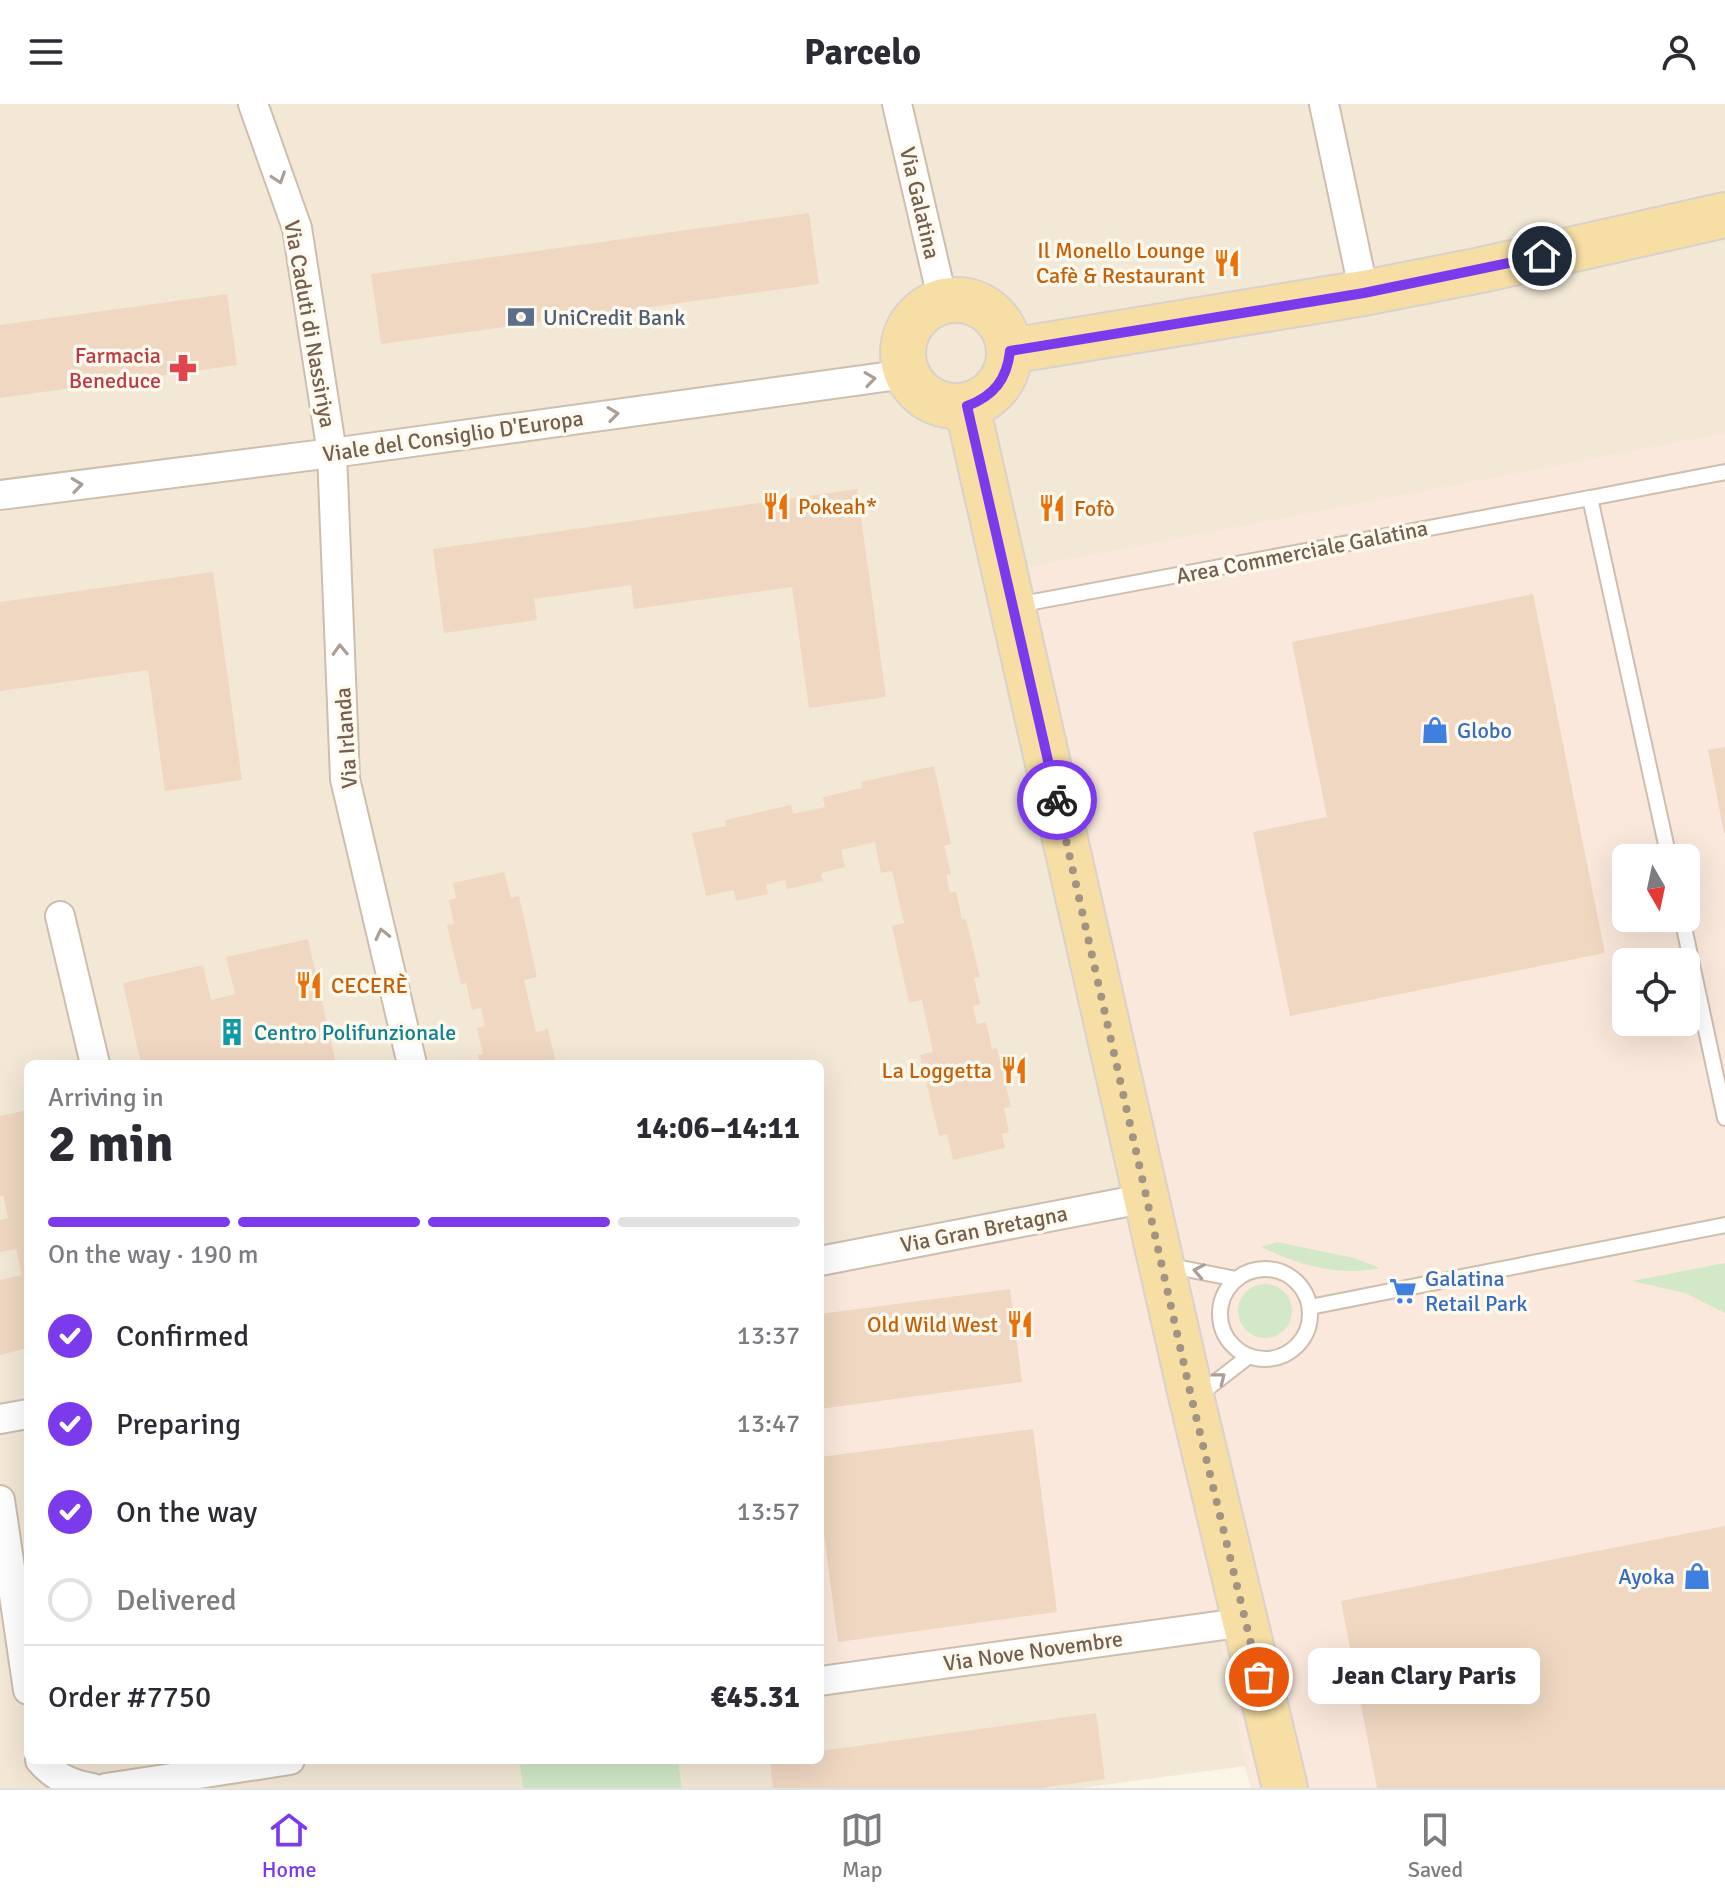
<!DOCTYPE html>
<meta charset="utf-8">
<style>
body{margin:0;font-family:Signika,sans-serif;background:#f2f2f3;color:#2b2b33;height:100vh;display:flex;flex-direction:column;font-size:30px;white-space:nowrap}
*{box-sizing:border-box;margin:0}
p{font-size:26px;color:#7c7c81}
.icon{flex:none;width:44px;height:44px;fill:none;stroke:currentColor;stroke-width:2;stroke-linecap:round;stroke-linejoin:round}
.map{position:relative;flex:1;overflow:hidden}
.panel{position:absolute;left:24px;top:956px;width:800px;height:704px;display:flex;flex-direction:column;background:#fff;border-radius:12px;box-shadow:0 8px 32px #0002}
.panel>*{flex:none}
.needle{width:52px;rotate:171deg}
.buttons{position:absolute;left:1612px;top:740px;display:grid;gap:16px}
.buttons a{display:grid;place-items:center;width:88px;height:88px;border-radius:12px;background:#fff;box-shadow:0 8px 32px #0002;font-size:40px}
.pin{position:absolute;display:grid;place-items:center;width:68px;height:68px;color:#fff;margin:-34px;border:4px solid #fff;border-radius:50%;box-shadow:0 2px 8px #0007}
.courier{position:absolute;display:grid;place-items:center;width:80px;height:80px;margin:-40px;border:6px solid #7c3aed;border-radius:50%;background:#fff;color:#222;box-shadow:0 2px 10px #0007}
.bubble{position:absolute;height:56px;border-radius:12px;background:#fff;box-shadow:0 8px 32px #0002;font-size:26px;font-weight:700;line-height:56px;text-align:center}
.head em{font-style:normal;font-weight:700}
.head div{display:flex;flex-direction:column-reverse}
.head{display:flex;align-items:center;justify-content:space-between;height:136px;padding:0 24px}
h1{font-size:52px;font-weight:700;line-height:60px}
.bar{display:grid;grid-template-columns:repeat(4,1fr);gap:12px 8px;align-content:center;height:96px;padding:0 24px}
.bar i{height:10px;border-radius:6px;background:#e1e1e2}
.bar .active{background:#7c3aed}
.bar p{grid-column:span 4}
.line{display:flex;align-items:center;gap:20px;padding:0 24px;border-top:2px solid #e1e1e2}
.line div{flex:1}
ol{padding:0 24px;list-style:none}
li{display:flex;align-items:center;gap:24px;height:88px}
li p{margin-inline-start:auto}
li .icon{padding:8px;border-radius:50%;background:#7c3aed;color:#fff;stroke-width:4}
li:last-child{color:#7c7c81}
li i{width:44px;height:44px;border:4px solid #e1e1e2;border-radius:50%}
header{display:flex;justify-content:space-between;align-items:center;height:104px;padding:0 24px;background:#fff;font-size:36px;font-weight:700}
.dock{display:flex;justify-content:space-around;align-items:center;height:112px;border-top:2px solid #e1e1e2;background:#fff;font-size:22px;color:#7c7c81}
.dock a{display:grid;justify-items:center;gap:4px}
.dock .active{color:#7c3aed}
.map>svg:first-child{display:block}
.residential{fill:#f3e8d6;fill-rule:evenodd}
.commercial{fill:#fbe8dc;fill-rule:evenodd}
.green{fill:#d2e8c7}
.building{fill:#efd7c1}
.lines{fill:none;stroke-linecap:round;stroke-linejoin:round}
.service-casing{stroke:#cdbeae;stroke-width:18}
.minor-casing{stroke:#cdbeae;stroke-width:32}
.primary-casing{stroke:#d8d2cd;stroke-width:48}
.service{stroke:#fff;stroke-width:14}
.minor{stroke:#fff;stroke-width:28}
.primary{stroke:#f6dea4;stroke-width:44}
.oneway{stroke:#ac9e94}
.done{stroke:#a39383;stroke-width:8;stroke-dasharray:0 14.4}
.route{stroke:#7c3aed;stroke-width:10}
.labels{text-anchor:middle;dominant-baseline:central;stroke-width:7;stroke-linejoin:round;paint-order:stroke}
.street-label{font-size:22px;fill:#745e4d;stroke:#fef9ee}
.food-label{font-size:22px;fill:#c56008;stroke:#fef9ee;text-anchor:end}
.service-label{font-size:22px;fill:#4e5e75;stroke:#fef9ee;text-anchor:start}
.health-label{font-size:22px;fill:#be3a42;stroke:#fef9ee;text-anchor:end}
.shop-label{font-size:22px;fill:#366cbe;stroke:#fef9ee;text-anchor:start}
.culture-label{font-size:22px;fill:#0d838f;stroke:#fef9ee;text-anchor:start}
</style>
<header><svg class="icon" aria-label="menu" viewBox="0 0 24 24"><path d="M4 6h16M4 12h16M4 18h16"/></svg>Parcelo<svg class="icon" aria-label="person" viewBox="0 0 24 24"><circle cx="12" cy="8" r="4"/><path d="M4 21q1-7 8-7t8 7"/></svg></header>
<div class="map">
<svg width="1725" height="1684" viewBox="0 0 1725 1684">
<rect width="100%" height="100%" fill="#fbf5e8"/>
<path class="residential" d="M 0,0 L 1725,0 L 1725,1684 L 1251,1684 L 1245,1662 L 1081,1684 L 682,1684 L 678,1656 L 820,1656 L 820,960 L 28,960 L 28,1656 L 519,1656 L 523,1684 L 0,1684 ZM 1626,754 L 1686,754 L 1686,814 L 1626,814 ZM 1626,858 L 1686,858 L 1686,918 L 1626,918 Z"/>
<path class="commercial" d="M 1725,329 L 1725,1684 L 1251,1684 L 1217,1522 L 826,1576 L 820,1536 L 820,1157 L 1147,1094 L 1022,464 ZM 1626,754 L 1686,754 L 1686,814 L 1626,814 ZM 1626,858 L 1686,858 L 1686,918 L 1626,918 Z"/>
<g class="green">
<path d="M 1277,1138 L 1354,1154 L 1380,1164 C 1337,1173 1300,1161 1261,1143 Z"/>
<polygon points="1725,1159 1725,1209 1685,1189 1632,1177"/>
<circle cx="1265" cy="1207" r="27"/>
<polygon points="519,1656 678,1656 682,1684 523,1684"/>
</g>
<g class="building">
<polygon points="809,109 819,180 381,240 371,170"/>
<polygon points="227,190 237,261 0,294 0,221"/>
<polygon points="857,385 886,593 809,604 792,483 634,505 631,481 534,495 537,516 444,529 433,445"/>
<polygon points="213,468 242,676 165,687 148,566 0,587 0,498"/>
<polygon points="1533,490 1605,849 1290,912 1253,728 1327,713 1292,538"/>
<polygon points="1725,643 1725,729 1724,729 1708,646"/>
<polygon points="934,662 951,740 944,742 951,770 946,771 950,789 956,787 962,816 966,815 980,873 974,874 980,900 973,902 977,920 986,918 992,945 997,944 1011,1003 1004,1004 1009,1028 1002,1030 1005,1044 953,1056 947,1030 939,1032 920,951 933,948 922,896 909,899 892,822 904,819 892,767 881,769 875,738 841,746 845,763 821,769 823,777 787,785 785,776 766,781 768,790 736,797 734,786 706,792 692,729 726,722 725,716 791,701 793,710 825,703 823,693 862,684 861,678"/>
<polygon points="504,768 511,794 519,792 537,873 524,876 536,928 548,925 556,960 480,960 478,951 483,950 477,924 485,922 481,904 472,906 466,879 461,880 447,821 454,820 449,796 456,794 453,779"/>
<polygon points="308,835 336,960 141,960 123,879 203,861 211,896 235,890 226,853"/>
<polygon points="28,1006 28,1244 0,1251 0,1176 22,1171 16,1145 0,1148 0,1116 8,1114 3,1091 0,1092 0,1012"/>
<polygon points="1010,1185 1022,1278 820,1305 820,1210"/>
<polygon points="1033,1325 1057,1508 838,1538 820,1399 820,1353"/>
<polygon points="1725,1422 1725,1684 1377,1684 1341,1497"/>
<polygon points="1096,1609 1105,1675 1041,1684 773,1684 770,1656 820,1656 820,1647"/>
</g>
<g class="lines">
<g class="service-casing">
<g id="service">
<polyline points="1590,394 1725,368"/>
<polyline points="1017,501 1590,394 1669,754"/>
<polyline points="1682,814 1725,1014"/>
<polyline points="1166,1161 1236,1175"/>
<circle cx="1265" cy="1210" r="45"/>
<polyline points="1310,1203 1725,1121"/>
<polyline points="1199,1291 1249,1252"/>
</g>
</g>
<g class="minor-casing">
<g id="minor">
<polyline points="253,0 297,124 332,349 345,675 412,960"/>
<polyline points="897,0 943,198"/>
<polyline points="1324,0 1364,189"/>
<polyline points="0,391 332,349 906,270"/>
<polyline points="60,812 95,960"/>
<polyline points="820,1157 1147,1094"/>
<polyline points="0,1315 28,1310"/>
<polyline points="0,1396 28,1586"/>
<polyline points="820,1577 1246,1518"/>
<path d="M 40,1656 C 54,1673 71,1681 93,1684"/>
<polyline points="106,1684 290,1656"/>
</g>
</g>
<g class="primary-casing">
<g id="primary">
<circle cx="956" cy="249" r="53"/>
<polyline points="1010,247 1364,189 1481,166 1725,111"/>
<polyline points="967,302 1192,1296 1285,1684"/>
</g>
</g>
<use href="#service" class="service"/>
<use href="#minor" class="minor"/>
<use href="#primary" class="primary"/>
</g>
<defs><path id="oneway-chevron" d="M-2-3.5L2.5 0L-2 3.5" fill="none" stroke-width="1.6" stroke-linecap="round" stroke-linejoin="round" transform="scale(2)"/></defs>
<g class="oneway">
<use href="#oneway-chevron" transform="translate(279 74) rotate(71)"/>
<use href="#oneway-chevron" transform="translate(870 275) rotate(-8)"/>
<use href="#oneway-chevron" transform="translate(613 310) rotate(-8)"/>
<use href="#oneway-chevron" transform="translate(77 381) rotate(-7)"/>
<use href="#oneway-chevron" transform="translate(340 546) rotate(-92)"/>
<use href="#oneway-chevron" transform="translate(382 830) rotate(-103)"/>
<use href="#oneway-chevron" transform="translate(1199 1167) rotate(-169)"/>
<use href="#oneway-chevron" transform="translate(1220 1274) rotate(-38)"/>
</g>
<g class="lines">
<polyline class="done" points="1057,696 1192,1296 1259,1573"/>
<path class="route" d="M 1057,696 L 967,302 C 994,292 1007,275 1010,247 L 1364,189 L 1542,152"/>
</g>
<defs>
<g id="restaurant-bare" transform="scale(2.16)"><path d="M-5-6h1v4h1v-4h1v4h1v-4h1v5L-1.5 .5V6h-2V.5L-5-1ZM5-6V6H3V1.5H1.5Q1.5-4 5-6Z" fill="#e8710a" stroke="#fef9ee" stroke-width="2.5" paint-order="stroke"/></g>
<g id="bank-bare" transform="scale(2.16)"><path d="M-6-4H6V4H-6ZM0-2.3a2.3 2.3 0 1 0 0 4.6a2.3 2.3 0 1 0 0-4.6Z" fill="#5c6f8a" stroke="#fef9ee" stroke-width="2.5" paint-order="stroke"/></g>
<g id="pharmacy-bare" transform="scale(2.16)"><path d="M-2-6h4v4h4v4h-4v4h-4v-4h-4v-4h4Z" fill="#e0444e" stroke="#fef9ee" stroke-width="2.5" paint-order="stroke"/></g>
<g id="shop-bare" transform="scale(2.16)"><path d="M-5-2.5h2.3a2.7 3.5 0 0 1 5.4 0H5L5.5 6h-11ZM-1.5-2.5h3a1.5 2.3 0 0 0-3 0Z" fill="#3f7fe0" stroke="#fef9ee" stroke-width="2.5" paint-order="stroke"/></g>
<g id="building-bare" transform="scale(2.16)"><path d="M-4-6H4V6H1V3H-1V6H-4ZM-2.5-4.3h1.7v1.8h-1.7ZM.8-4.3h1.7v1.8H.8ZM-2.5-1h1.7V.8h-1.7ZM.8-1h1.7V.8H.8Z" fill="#0f9aa8" stroke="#fef9ee" stroke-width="2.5" paint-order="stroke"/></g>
<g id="supermarket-bare" transform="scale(2.16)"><path d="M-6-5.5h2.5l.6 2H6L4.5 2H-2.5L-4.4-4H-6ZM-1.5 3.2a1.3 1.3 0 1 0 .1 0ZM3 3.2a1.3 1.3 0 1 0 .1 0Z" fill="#3f7fe0" stroke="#fef9ee" stroke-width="2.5" paint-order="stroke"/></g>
</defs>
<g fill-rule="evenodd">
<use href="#restaurant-bare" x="1227" y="159"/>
<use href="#bank-bare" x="521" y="213"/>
<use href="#pharmacy-bare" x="183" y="264"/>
<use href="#restaurant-bare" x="776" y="402"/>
<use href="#restaurant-bare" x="1052" y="404"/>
<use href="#shop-bare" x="1435" y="626"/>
<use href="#restaurant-bare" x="309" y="881"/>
<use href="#building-bare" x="232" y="928"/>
<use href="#restaurant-bare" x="1014" y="966"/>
<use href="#supermarket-bare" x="1403" y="1187"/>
<use href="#restaurant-bare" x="1020" y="1220"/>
<use href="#shop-bare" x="1697" y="1472"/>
</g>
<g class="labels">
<g class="street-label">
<text transform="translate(920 99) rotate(77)">Via Galatina</text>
<text transform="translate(310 220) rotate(80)">Via Caduti di Nassiriya</text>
<text transform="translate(453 332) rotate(-8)">Viale del Consiglio D'Europa</text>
<text transform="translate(1302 448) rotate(-11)">Area Commerciale Galatina</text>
<text transform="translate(346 634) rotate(-94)">Via Irlanda</text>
<text transform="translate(984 1125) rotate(-11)">Via Gran Bretagna</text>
<text transform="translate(1033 1547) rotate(-8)">Via Nove Novembre</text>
</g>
<g class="food-label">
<text x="1205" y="146">Il Monello Lounge<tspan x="1205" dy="25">Cafè &amp; Restaurant</tspan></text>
<text x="798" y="402" text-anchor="start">Pokeah*</text>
<text x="1074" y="404" text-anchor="start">Fofò</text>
<text x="331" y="881" text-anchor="start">CECERÈ</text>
<text x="992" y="966">La Loggetta</text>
<text x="998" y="1220">Old Wild West</text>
</g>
<g class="service-label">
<text x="543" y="213">UniCredit Bank</text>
</g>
<g class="health-label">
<text x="161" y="251">Farmacia<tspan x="161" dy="25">Beneduce</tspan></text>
</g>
<g class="shop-label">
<text x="1457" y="626">Globo</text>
<text x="1425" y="1174">Galatina<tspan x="1425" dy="25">Retail Park</tspan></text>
<text x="1675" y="1472" text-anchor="end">Ayoka</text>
</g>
<g class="culture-label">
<text x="254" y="928">Centro Polifunzionale</text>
</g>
</g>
</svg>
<div class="buttons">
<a><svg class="needle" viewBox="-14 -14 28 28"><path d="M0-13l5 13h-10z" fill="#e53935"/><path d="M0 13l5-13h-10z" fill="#7c7c81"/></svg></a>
<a><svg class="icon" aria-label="locate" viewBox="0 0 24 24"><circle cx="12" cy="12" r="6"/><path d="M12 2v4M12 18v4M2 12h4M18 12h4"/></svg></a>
</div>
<div class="pin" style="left:1259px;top:1573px;background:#ea580c"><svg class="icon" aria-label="bag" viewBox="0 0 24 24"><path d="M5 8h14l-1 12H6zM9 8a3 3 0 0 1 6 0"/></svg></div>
<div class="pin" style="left:1542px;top:152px;background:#1f2937"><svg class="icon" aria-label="home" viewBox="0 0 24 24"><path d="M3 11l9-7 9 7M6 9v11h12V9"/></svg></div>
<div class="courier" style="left:1057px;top:696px"><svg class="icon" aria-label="bike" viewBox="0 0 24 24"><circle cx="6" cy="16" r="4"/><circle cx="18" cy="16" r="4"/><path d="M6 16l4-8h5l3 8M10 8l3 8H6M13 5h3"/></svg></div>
<div class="bubble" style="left:1308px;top:1544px;width:232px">Jean Clary Paris</div>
<section class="panel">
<div class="head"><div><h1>2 min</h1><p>Arriving in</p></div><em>14:06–14:11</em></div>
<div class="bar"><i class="active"></i><i class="active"></i><i class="active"></i><i></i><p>On the way · 190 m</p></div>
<ol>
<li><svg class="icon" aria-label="check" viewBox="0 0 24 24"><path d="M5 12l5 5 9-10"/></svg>Confirmed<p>13:37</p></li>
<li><svg class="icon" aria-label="check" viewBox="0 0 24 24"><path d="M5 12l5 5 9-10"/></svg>Preparing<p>13:47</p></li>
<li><svg class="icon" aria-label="check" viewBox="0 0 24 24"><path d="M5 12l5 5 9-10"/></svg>On the way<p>13:57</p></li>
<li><i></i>Delivered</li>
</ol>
<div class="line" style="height:104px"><div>Order #7750</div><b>€45.31</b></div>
</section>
</div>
<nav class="dock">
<a class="active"><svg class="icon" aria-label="home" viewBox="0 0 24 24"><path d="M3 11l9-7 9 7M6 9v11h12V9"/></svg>Home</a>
<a><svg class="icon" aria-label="map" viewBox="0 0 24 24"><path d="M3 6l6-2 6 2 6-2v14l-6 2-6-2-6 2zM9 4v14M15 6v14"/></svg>Map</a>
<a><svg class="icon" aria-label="saved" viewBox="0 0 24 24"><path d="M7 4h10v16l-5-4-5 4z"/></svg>Saved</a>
</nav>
